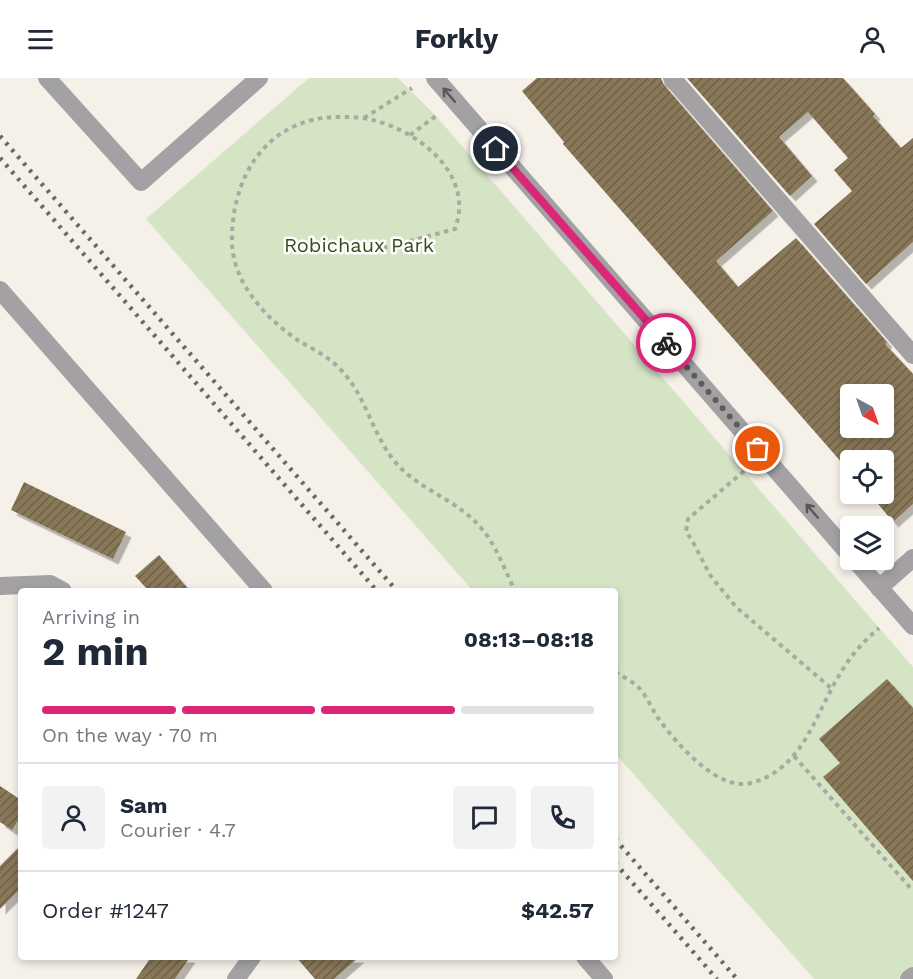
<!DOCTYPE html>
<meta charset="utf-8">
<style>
body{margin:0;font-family:"Work Sans",sans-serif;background:#f2f2f3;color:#1f2937;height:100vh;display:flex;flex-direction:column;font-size:22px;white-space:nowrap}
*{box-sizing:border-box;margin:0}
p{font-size:20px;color:#747a83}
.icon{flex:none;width:33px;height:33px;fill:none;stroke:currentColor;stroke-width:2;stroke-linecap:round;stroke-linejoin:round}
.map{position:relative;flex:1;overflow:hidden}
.sheet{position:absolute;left:18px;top:510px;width:600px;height:372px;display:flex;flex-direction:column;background:#fff;border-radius:6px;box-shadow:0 3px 9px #0003}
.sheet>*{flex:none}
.needle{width:39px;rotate:140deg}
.tools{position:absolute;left:840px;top:306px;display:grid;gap:12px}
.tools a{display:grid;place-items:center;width:54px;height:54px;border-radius:6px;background:#fff;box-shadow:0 3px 9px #0003;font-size:30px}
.pin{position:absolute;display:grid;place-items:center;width:51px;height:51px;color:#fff;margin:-26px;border:3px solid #fff;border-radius:50%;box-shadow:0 2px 6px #0007}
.courier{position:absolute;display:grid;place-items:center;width:60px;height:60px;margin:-30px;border:4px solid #db2777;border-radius:50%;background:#fff;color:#222;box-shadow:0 2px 8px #0007}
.overview em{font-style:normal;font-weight:700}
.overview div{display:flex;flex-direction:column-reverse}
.overview{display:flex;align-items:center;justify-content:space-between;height:102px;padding:0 24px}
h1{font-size:39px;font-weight:700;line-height:45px}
.bar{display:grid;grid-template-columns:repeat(4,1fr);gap:9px 6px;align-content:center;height:72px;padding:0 24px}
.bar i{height:8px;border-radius:4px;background:#e0e1e3}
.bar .on{background:#db2777}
.bar p{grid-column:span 4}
.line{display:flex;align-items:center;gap:15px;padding:0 24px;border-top:2px solid #e0e1e3}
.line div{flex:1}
.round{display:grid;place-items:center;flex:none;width:63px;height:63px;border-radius:6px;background:#f2f2f3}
header{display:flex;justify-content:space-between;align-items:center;height:78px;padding:0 24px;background:#fff;font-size:27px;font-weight:700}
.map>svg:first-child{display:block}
.park{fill:#d4e4c5}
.building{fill:url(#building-hatch);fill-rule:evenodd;filter:url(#shadow)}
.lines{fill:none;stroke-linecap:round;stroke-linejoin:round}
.path{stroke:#aca9a3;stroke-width:4;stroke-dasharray:4.5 4.5;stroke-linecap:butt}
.minor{stroke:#a3a1a4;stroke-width:18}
.rail{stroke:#6c6965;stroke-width:4.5;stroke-dasharray:3 6;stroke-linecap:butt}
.oneway{stroke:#585656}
.done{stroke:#5e5c57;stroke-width:6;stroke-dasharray:0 10.8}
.route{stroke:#db2777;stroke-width:8}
.labels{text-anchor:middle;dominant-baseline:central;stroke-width:5;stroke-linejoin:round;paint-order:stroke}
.park-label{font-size:20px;fill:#364c1b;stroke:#fff}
</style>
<header><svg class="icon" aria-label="menu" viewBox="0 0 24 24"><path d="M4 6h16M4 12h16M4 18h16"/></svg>Forkly<svg class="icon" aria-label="person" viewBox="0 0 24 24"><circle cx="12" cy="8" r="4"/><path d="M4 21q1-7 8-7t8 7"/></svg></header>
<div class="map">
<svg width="913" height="901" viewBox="0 0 913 901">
<defs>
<pattern id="building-hatch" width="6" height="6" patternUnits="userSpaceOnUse" patternTransform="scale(1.5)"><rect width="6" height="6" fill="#887859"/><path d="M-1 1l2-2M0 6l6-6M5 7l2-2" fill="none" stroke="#6e6148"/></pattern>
<filter id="shadow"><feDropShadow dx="5.5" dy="5.5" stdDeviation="0" flood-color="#0004"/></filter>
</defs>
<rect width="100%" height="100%" fill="#f5f1e9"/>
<polygon class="park" points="309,0 398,0 436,38 913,589 913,901 814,901 615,675 615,513 473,513 146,141"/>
<g class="building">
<path d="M 537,0 L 661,0 L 664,7 L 773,133 L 716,183 L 738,209 L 796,160 L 887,264 L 885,266 L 913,296 L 913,426 L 893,444 L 870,416 L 884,416 L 884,382 L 850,382 L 850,394 L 563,66 L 564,64 L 522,13 ZM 850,316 L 884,316 L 884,350 L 850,350 Z"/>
<polygon points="687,0 843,0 875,36 873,38 901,70 913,60 913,164 866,206 814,146 852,113 834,92 848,80 808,34 779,59 812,98 790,118"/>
<polygon points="24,404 126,454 113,481 11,432"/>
<polygon points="159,477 190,513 149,513 135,498"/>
<polygon points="887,601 913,630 913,803 823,699 840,685 819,661"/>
<polygon points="0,708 21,722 21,738 12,752 0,744"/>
<polygon points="21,767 21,810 0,831 0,788"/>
<polygon points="151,879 190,879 175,901 136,901"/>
<polygon points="296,879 359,879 334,901 315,901"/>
</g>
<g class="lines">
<g class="path">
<polyline points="364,40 412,10"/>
<polyline points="410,57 436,38"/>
<path d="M 383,170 L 455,151 C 475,97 420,54 373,42 C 362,39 349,39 337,39 C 268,40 232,97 232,161 C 231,203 266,241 299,263 C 313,271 329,279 340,291 C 365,316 371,352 392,380 C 411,406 444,417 468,437 C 494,459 501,484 515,513"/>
<polyline points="744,393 688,441 686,453 694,466 710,497 736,529 831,610"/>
<path d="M 615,594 C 624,599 634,604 641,612 C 648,621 652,631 658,640 C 676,665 718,714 751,705 C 805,691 816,632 843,591 C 853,575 865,562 879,550"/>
<polyline points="794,678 913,813"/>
</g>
<g class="minor">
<polyline points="47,0 141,104 259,0"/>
<polyline points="435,0 850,477"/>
<polyline points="672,0 913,277"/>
<polyline points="0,212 264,513"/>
<polyline points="855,482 913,548"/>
<polyline points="0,508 50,506 63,513"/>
<polyline points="879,510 913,480"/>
<polyline points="585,879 604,901"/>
<polyline points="236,901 252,879"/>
<polyline points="909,901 913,898"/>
</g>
<g class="rail">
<polyline points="0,58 397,513"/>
<polyline points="0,80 377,513"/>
<polyline points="615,761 737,901"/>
<polyline points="615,785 717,901"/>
</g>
</g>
<defs><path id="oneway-shaft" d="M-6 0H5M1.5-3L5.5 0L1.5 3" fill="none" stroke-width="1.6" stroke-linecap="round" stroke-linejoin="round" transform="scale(1.5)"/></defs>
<g class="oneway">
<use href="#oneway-shaft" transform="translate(449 17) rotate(-131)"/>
<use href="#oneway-shaft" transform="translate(812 433) rotate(-131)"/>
</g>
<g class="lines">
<polyline class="done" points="666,265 758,371"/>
<polyline class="route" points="496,71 666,265"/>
</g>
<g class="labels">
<g class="park-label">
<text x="359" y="167">Robichaux Park</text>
</g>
</g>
</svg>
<div class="tools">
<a><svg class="needle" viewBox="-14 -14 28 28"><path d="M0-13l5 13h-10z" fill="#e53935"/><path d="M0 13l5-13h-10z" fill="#747a83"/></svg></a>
<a><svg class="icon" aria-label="locate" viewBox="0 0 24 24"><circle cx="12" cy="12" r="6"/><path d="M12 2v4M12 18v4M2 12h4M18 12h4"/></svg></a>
<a><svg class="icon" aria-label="layers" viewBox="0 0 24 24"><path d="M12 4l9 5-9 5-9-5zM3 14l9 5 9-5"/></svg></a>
</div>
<div class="pin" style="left:758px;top:371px;background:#ea580c"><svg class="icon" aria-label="bag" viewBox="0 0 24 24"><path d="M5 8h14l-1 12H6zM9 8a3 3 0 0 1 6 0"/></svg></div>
<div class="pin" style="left:496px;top:71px;background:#1f2937"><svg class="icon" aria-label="home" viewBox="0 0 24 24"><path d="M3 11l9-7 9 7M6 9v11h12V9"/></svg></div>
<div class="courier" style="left:666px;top:265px"><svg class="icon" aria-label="bike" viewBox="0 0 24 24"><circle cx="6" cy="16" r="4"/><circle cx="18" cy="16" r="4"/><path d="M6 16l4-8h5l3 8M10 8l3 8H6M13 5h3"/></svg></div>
<section class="sheet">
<div class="overview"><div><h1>2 min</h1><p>Arriving in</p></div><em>08:13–08:18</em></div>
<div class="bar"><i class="on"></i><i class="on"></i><i class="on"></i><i></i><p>On the way · 70 m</p></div>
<div class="line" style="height:108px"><a class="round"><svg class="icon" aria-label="person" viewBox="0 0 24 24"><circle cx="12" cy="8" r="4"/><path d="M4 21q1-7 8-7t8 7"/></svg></a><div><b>Sam</b><p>Courier · 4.7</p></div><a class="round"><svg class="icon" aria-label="chat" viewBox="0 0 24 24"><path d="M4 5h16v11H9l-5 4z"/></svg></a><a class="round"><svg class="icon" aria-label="phone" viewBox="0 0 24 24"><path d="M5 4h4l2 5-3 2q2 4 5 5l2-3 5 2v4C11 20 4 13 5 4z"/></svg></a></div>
<div class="line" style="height:78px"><div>Order #1247</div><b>$42.57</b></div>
</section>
</div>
